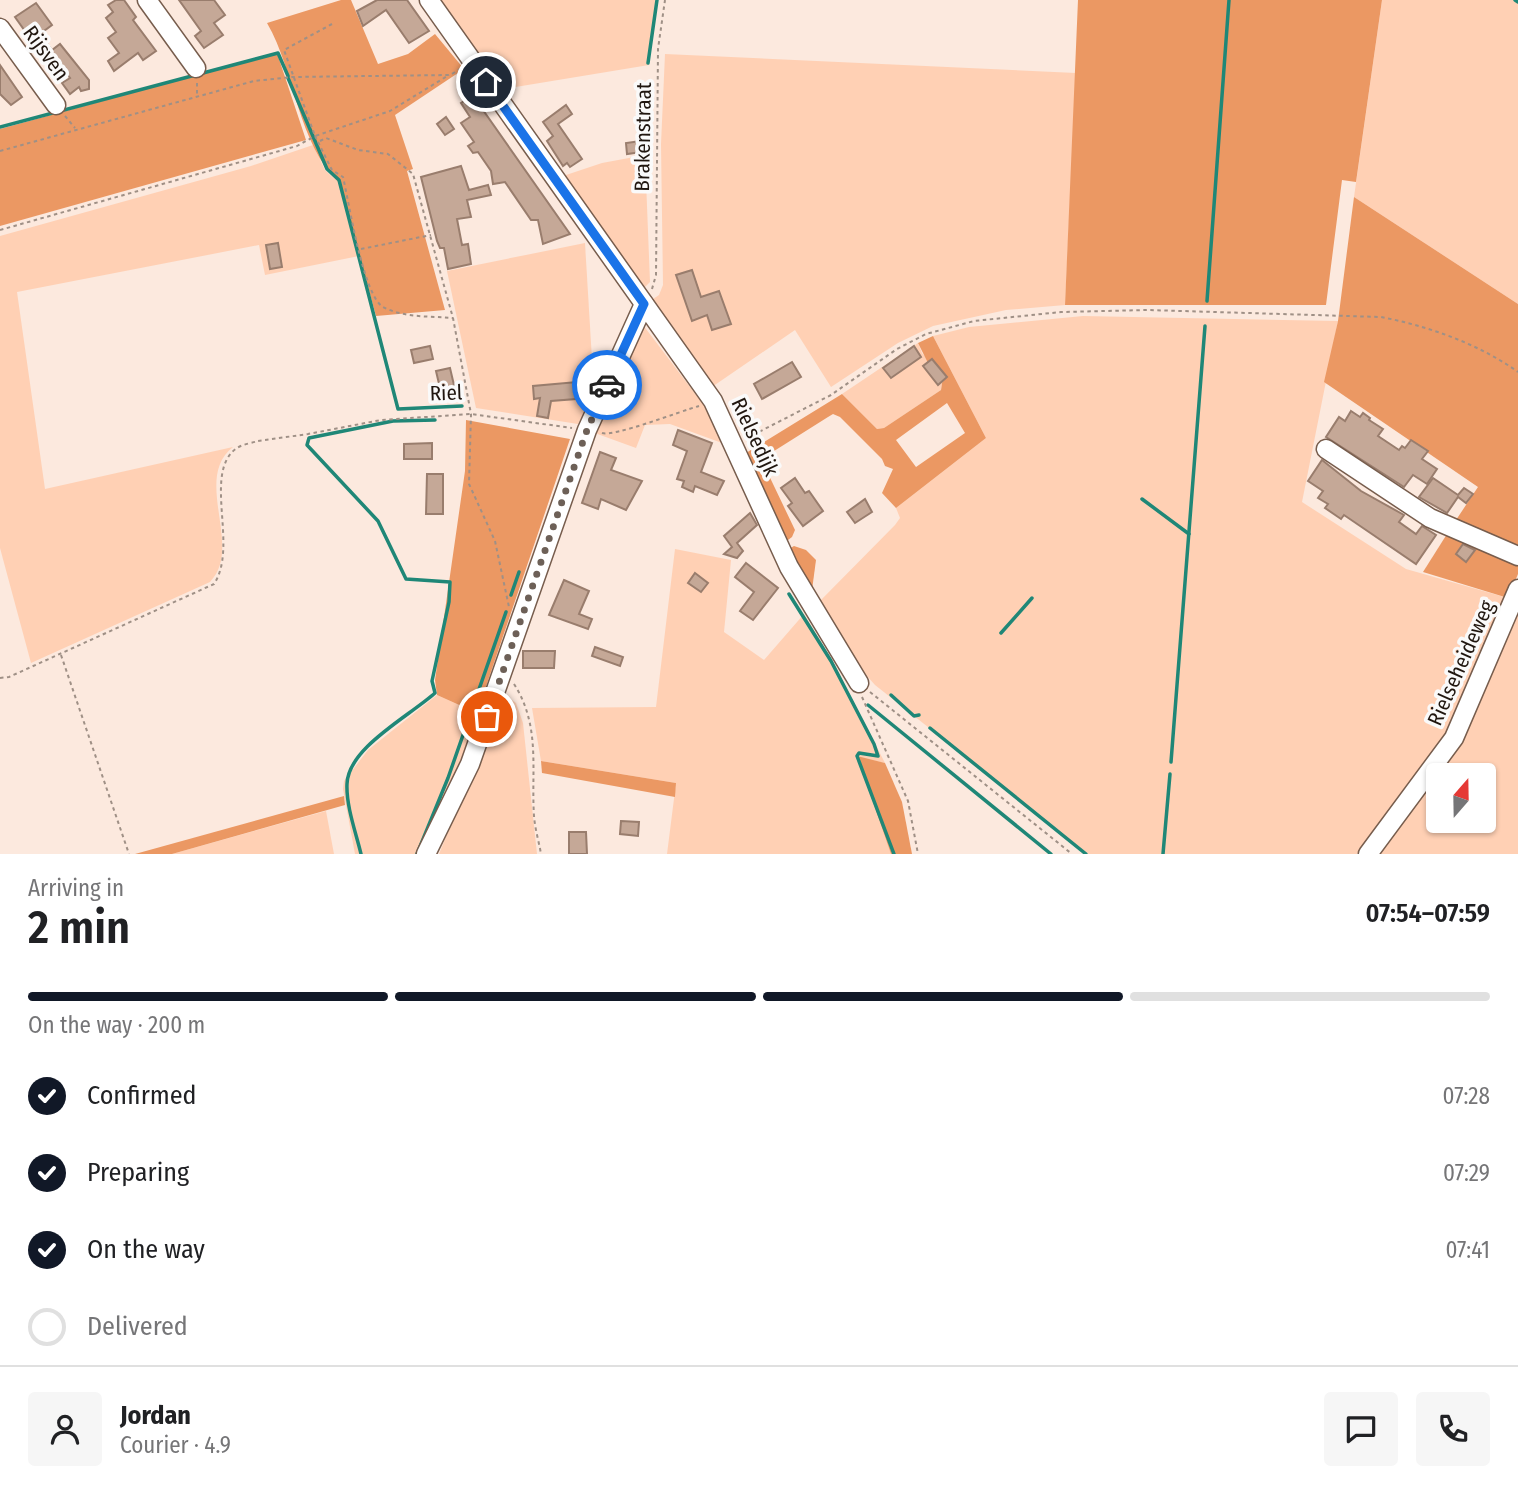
<!DOCTYPE html>
<meta charset="utf-8">
<style>
body{margin:0;font-family:"Fira Sans Condensed",sans-serif;background:#f6f6f6;color:#202124;height:100vh;display:flex;flex-direction:column;font-size:26px;white-space:nowrap}
*{box-sizing:border-box;margin:0}
p{font-size:23px;color:#757577}
.icon{flex:none;width:38px;height:38px;fill:none;stroke:currentColor;stroke-width:2;stroke-linecap:round;stroke-linejoin:round}
.map{position:relative;height:854px;overflow:hidden}
.sheet{display:flex;flex-direction:column;background:#fff;flex:1}
.sheet>*{flex:none}
.needle{width:46px;rotate:20deg}
.controls{position:absolute;left:1426px;top:763px;display:grid;gap:14px}
.controls a{display:grid;place-items:center;width:70px;height:70px;border-radius:7px;background:#fff;box-shadow:0 2px 5px #0004;font-size:35px}
.pin{position:absolute;display:grid;place-items:center;width:60px;height:60px;color:#fff;margin:-30px;border:4px solid #fff;border-radius:50%;box-shadow:0 2px 7px #0007}
.courier{position:absolute;display:grid;place-items:center;width:70px;height:70px;margin:-35px;border:5px solid #1a73e8;border-radius:50%;background:#fff;color:#222;box-shadow:0 2px 9px #0007}
.overview em{font-style:normal;font-weight:600}
.overview div{display:flex;flex-direction:column-reverse}
.overview{display:flex;align-items:center;justify-content:space-between;height:119px;padding:0 28px}
h1{font-size:46px;font-weight:600;line-height:52px}
.bar{display:grid;grid-template-columns:repeat(4,1fr);gap:10px 7px;align-content:center;height:84px;padding:0 28px}
.bar i{height:9px;border-radius:5px;background:#e0e0e0}
.bar .on{background:#111827}
.bar p{grid-column:span 4}
.line{display:flex;align-items:center;gap:18px;padding:0 28px;border-top:2px solid #e0e0e0}
.line div{flex:1}
.round{display:grid;place-items:center;flex:none;width:74px;height:74px;border-radius:7px;background:#f6f6f6}
ol{padding:0 28px;list-style:none}
li{display:flex;align-items:center;gap:21px;height:77px}
li p{margin-inline-start:auto}
li .icon{padding:7px;border-radius:50%;background:#111827;color:#fff;stroke-width:4}
li:last-child{color:#757577}
li i{width:38px;height:38px;border:4px solid #e0e0e0;border-radius:50%}
.map>svg:first-child{display:block}
.green{fill:#ffd0b4;fill-rule:evenodd}
.forest{fill:#eb9863;fill-rule:evenodd}
.lines{fill:none;stroke-linecap:round;stroke-linejoin:round}
.stream{stroke:#1f8777;stroke-width:3.5}
.building{fill:#c5a897;stroke:#997d6d;stroke-width:2}
.minor-casing{stroke:#775d4d;stroke-width:21}
.path{stroke:#9f9086;stroke-width:2;stroke-dasharray:3.5 3.5;stroke-linecap:butt}
.minor{stroke:#fff;stroke-width:18}
.done{stroke:#6d6057;stroke-width:7;stroke-dasharray:0 12.6}
.route{stroke:#1a73e8;stroke-width:9}
.labels{text-anchor:middle;dominant-baseline:central;stroke-width:7;stroke-linejoin:round;paint-order:stroke}
.street-label{font-size:21px;fill:#20160f;stroke:#fafafa}
</style>
<div class="map">
<svg width="1518" height="854" viewBox="0 0 1518 854">
<rect width="100%" height="100%" fill="#fce9de"/>
<g class="green">
<polygon points="440,0 656,0 649,65 503,89"/>
<polygon points="1382,0 1518,0 1518,304 1354,197"/>
<polygon points="665,54 1076,73 1065,305 1006,310 933,326 898,343 831,387 795,330 709,389 650,301 659,295 663,285 661,144"/>
<path d="M 313,145 L 325,170 L 340,184 L 359,256 L 265,275 L 259,245 L 17,292 L 45,489 L 233,447 C 192,479 244,547 210,582 L 31,663 L 0,548 L 0,236 L 251,166 Z"/>
<polygon points="645,155 650,282 644,288 563,176 602,163"/>
<polygon points="585,243 594,393 578,424 476,408 447,271"/>
<polygon points="1083,316 1338,321 1302,502 1406,569 1508,598 1447,734 1357,854 1088,854 875,685 859,667 819,602 895,525 900,518 896,508 986,438 933,336 969,327"/>
<polygon points="643,325 706,408 722,443 670,424 645,425 636,448 592,432"/>
<polygon points="918,343 922,353 943,377 941,390 884,428 877,429 842,394"/>
<polygon points="675,549 731,560 724,632 764,660 804,614 832,660 885,763 857,757 891,854 667,854 676,783 541,761 532,708 656,707"/>
<path d="M 1518,612 L 1518,854 L 1378,854 L 1468,729 ZM 1438,775 L 1484,775 L 1484,821 L 1438,821 Z"/>
<polygon points="504,694 516,703 523,723 537,854 439,854"/>
<polygon points="437,695 477,713 450,791 422,854 355,854 343,789 344,781 368,750"/>
<polygon points="326,811 334,854 172,854"/>
</g>
<g class="forest">
<path d="M 341,0 L 351,0 L 378,64 L 408,54 L 435,34 L 464,69 L 395,115 L 413,169 L 407,171 L 445,310 L 376,316 L 340,184 C 297,143 296,73 267,23 Z"/>
<polygon points="1078,0 1382,0 1356,182 1342,180 1326,305 1065,305"/>
<polygon points="277,53 306,140 0,226 0,129"/>
<polygon points="1354,197 1518,304 1518,550 1454,523 1478,487 1324,382 1338,321"/>
<path d="M 933,336 L 986,438 L 896,508 L 882,493 L 893,469 L 885,466 L 882,459 L 840,417 L 833,414 L 828,417 L 763,458 L 763,463 L 795,530 L 792,537 L 784,543 L 746,453 L 842,394 L 877,429 L 884,428 L 941,390 L 943,377 L 928,363 L 918,343 ZM 947,403 L 965,433 L 916,467 L 896,440 Z"/>
<polygon points="466,420 570,439 477,713 437,695 435,680 465,471"/>
<polygon points="1447,534 1518,564 1518,574 1508,598 1423,572"/>
<polygon points="794,546 806,550 816,560 812,590 787,550"/>
<polygon points="857,756 885,763 902,802 912,854 891,854"/>
<polygon points="541,761 676,783 675,797 542,773"/>
<polygon points="344,796 345,805 172,854 135,854"/>
</g>
<g class="lines">
<g class="stream">
<polyline points="1515,0 1518,2"/>
<polyline points="648,63 657,0"/>
<polyline points="288,78 327,169 339,180 398,409 462,406"/>
<polyline points="0,127 278,53 288,76"/>
<polyline points="1207,301 1229,0"/>
<polyline points="1142,499 1189,534"/>
<polyline points="789,594 831,661 874,744 878,756 859,753 857,756 894,854"/>
<polyline points="511,595 519,572"/>
<polyline points="1001,633 1032,598"/>
<polyline points="891,695 914,716 919,715"/>
<polyline points="868,705 1051,854"/>
<polyline points="930,728 1086,854"/>
<polyline points="1171,762 1205,326"/>
<path d="M 361,854 C 356,833 346,806 347,784 C 348,748 408,717 435,693 L 432,681 L 449,602 L 450,582 L 406,579 L 378,521 L 307,445 L 309,438 L 393,421 L 435,420"/>
<polyline points="417,854 448,778 506,612"/>
<polyline points="1163,854 1170,774"/>
</g>
</g>
<g class="building">
<polygon points="116,0 124,0 136,17 133,20 156,51 143,60 138,53 114,71 108,61 119,53 108,38 116,32 106,18 113,12 108,5"/>
<polygon points="179,0 214,0 225,15 214,23 223,35 204,48 195,36 201,31"/>
<polygon points="377,0 407,0 429,31 409,43 386,10 363,26 357,11"/>
<polygon points="36,3 52,25 40,34 52,50 60,44 89,80 89,89 81,91 79,87 70,94 62,83 70,78 56,60 49,65 15,17"/>
<polygon points="0,65 22,97 11,105 0,94"/>
<polygon points="469,98 474,106 478,103 570,234 543,244 538,220 531,220 505,182 493,184 491,171 478,152 473,153 468,146 474,142 461,123 470,117 461,103"/>
<polygon points="566,105 572,114 558,124 582,159 570,167 567,163 563,166 547,141 553,136 543,122"/>
<polygon points="446,117 454,129 445,135 437,124"/>
<polygon points="641,141 642,152 627,154 626,143"/>
<polygon points="461,166 469,190 488,185 491,195 467,200 471,217 457,219 462,245 468,244 471,264 448,269 444,248 440,248 437,241 421,177"/>
<polygon points="278,243 282,267 270,269 266,245"/>
<polygon points="692,270 701,297 719,291 731,324 712,330 707,315 692,321 676,275"/>
<polygon points="430,346 433,359 414,363 411,350"/>
<polygon points="914,346 921,357 891,378 883,368"/>
<polygon points="932,359 947,377 938,385 923,366"/>
<polygon points="792,362 801,377 762,399 754,384"/>
<polygon points="450,368 457,398 443,401 436,371"/>
<polygon points="588,381 589,398 551,401 548,418 537,416 540,398 534,399 533,386"/>
<polygon points="1351,411 1360,417 1363,413 1370,418 1369,420 1383,429 1378,436 1399,450 1402,446 1405,448 1411,440 1428,451 1422,459 1437,469 1427,484 1413,475 1404,487 1326,437 1339,417 1345,421"/>
<polygon points="678,430 712,443 701,472 724,481 717,495 695,486 693,492 682,487 684,481 677,479 687,451 673,445"/>
<polygon points="432,443 432,459 404,459 404,444"/>
<polygon points="600,452 616,458 611,470 642,481 626,510 601,499 598,509 582,503"/>
<polygon points="1322,460 1361,491 1404,515 1399,522 1416,534 1422,526 1436,535 1416,564 1344,515 1341,519 1325,508 1328,504 1318,498 1323,491 1308,481"/>
<polygon points="427,474 443,474 443,514 426,514"/>
<polygon points="795,478 805,493 809,491 823,511 803,526 788,506 792,503 781,488"/>
<polygon points="1433,478 1458,495 1464,488 1473,494 1466,503 1458,497 1447,513 1419,497"/>
<polygon points="865,499 872,512 855,523 847,512"/>
<polygon points="750,513 757,525 737,543 743,551 737,558 724,554 732,547 724,536"/>
<polygon points="1463,544 1475,550 1466,562 1456,554"/>
<polygon points="746,563 778,588 753,620 740,611 754,592 735,577"/>
<polygon points="695,573 708,583 701,592 688,583"/>
<polygon points="564,580 589,591 579,614 592,619 588,629 549,615"/>
<polygon points="595,647 623,657 620,666 592,656"/>
<polygon points="523,651 555,651 554,668 523,668"/>
<polygon points="621,821 639,822 638,836 620,834"/>
<polygon points="569,832 586,832 587,854 569,854"/>
</g>
<g class="lines">
<g class="minor-casing">
<g id="minor">
<polyline points="147,0 196,68"/>
<polyline points="429,0 713,401 789,567 859,683"/>
<polyline points="0,28 56,105"/>
<polyline points="1326,449 1430,518 1518,556"/>
<polyline points="426,854 470,764 587,430 644,304"/>
<polyline points="1368,854 1454,738 1518,589"/>
</g>
</g>
<g class="path">
<polyline points="332,24 284,50 315,136 390,111 449,75"/>
<polyline points="197,83 197,95"/>
<polyline points="65,116 75,128"/>
<polyline points="320,141 326,138 358,150 388,154 413,174 453,318 471,414 469,484 495,541 509,607"/>
<polyline points="0,151 254,81 292,77 450,75 460,69"/>
<path d="M 0,230 L 297,146 L 315,136 L 332,170 L 343,177 C 349,202 363,295 383,307 C 404,318 430,316 453,318"/>
<polyline points="361,249 431,235"/>
<polyline points="652,289 656,275 658,49 665,0"/>
<path d="M 602,433 C 614,437 681,411 699,406"/>
<path d="M 747,438 L 831,395 L 897,349 L 926,334 L 974,321 L 1061,312 L 1148,310 L 1381,317 C 1428,326 1479,344 1518,372"/>
<polyline points="61,655 129,854"/>
<path d="M 0,678 L 9,677 L 214,584 C 239,546 202,472 237,448 C 243,444 252,443 258,441 L 308,434 L 381,420 L 471,414 L 572,428"/>
<path d="M 514,684 C 541,726 531,770 534,816 C 535,829 539,842 541,854"/>
<polyline points="870,692 1072,854"/>
<polyline points="862,697 908,801 918,854"/>
</g>
<use href="#minor" class="minor"/>
</g>
<g class="lines">
<polyline class="done" points="487,717 587,430 607,385"/>
<polyline class="route" points="486,82 644,304 607,385"/>
</g>
<g class="labels">
<g class="street-label">
<text transform="translate(46 53) rotate(54)">Rijsven</text>
<text transform="translate(643 137) rotate(-89)">Brakenstraat</text>
<text transform="translate(446 393) rotate(-2)">Riel</text>
<text transform="translate(755 437) rotate(65)">Rielsedijk</text>
<text transform="translate(1461 663) rotate(-66)">Rielseheideweg</text>
</g>
</g>
</svg>
<div class="controls">
<a><svg class="needle" viewBox="-14 -14 28 28"><path d="M0-13l5 13h-10z" fill="#e53935"/><path d="M0 13l5-13h-10z" fill="#757577"/></svg></a>
</div>
<div class="pin" style="left:487px;top:717px;background:#ea580c"><svg class="icon" aria-label="bag" viewBox="0 0 24 24"><path d="M5 8h14l-1 12H6zM9 8a3 3 0 0 1 6 0"/></svg></div>
<div class="pin" style="left:486px;top:82px;background:#1f2937"><svg class="icon" aria-label="home" viewBox="0 0 24 24"><path d="M3 11l9-7 9 7M6 9v11h12V9"/></svg></div>
<div class="courier" style="left:607px;top:385px"><svg class="icon" aria-label="car" viewBox="0 0 24 24"><path d="M5 17H2v-5l4-1 3-4h7l3 4 3 1v5h-3M9 17h6M6 11h13"/><circle cx="7" cy="17" r="2"/><circle cx="17" cy="17" r="2"/></svg></div>
</div>
<section class="sheet">
<div class="overview"><div><h1>2 min</h1><p>Arriving in</p></div><em>07:54–07:59</em></div>
<div class="bar"><i class="on"></i><i class="on"></i><i class="on"></i><i></i><p>On the way · 200 m</p></div>
<ol>
<li><svg class="icon" aria-label="check" viewBox="0 0 24 24"><path d="M5 12l5 5 9-10"/></svg>Confirmed<p>07:28</p></li>
<li><svg class="icon" aria-label="check" viewBox="0 0 24 24"><path d="M5 12l5 5 9-10"/></svg>Preparing<p>07:29</p></li>
<li><svg class="icon" aria-label="check" viewBox="0 0 24 24"><path d="M5 12l5 5 9-10"/></svg>On the way<p>07:41</p></li>
<li><i></i>Delivered</li>
</ol>
<div class="line" style="height:126px"><a class="round"><svg class="icon" aria-label="person" viewBox="0 0 24 24"><circle cx="12" cy="8" r="4"/><path d="M4 21q1-7 8-7t8 7"/></svg></a><div><b>Jordan</b><p>Courier · 4.9</p></div><a class="round"><svg class="icon" aria-label="chat" viewBox="0 0 24 24"><path d="M4 5h16v11H9l-5 4z"/></svg></a><a class="round"><svg class="icon" aria-label="phone" viewBox="0 0 24 24"><path d="M5 4h4l2 5-3 2q2 4 5 5l2-3 5 2v4C11 20 4 13 5 4z"/></svg></a></div>
</section>
